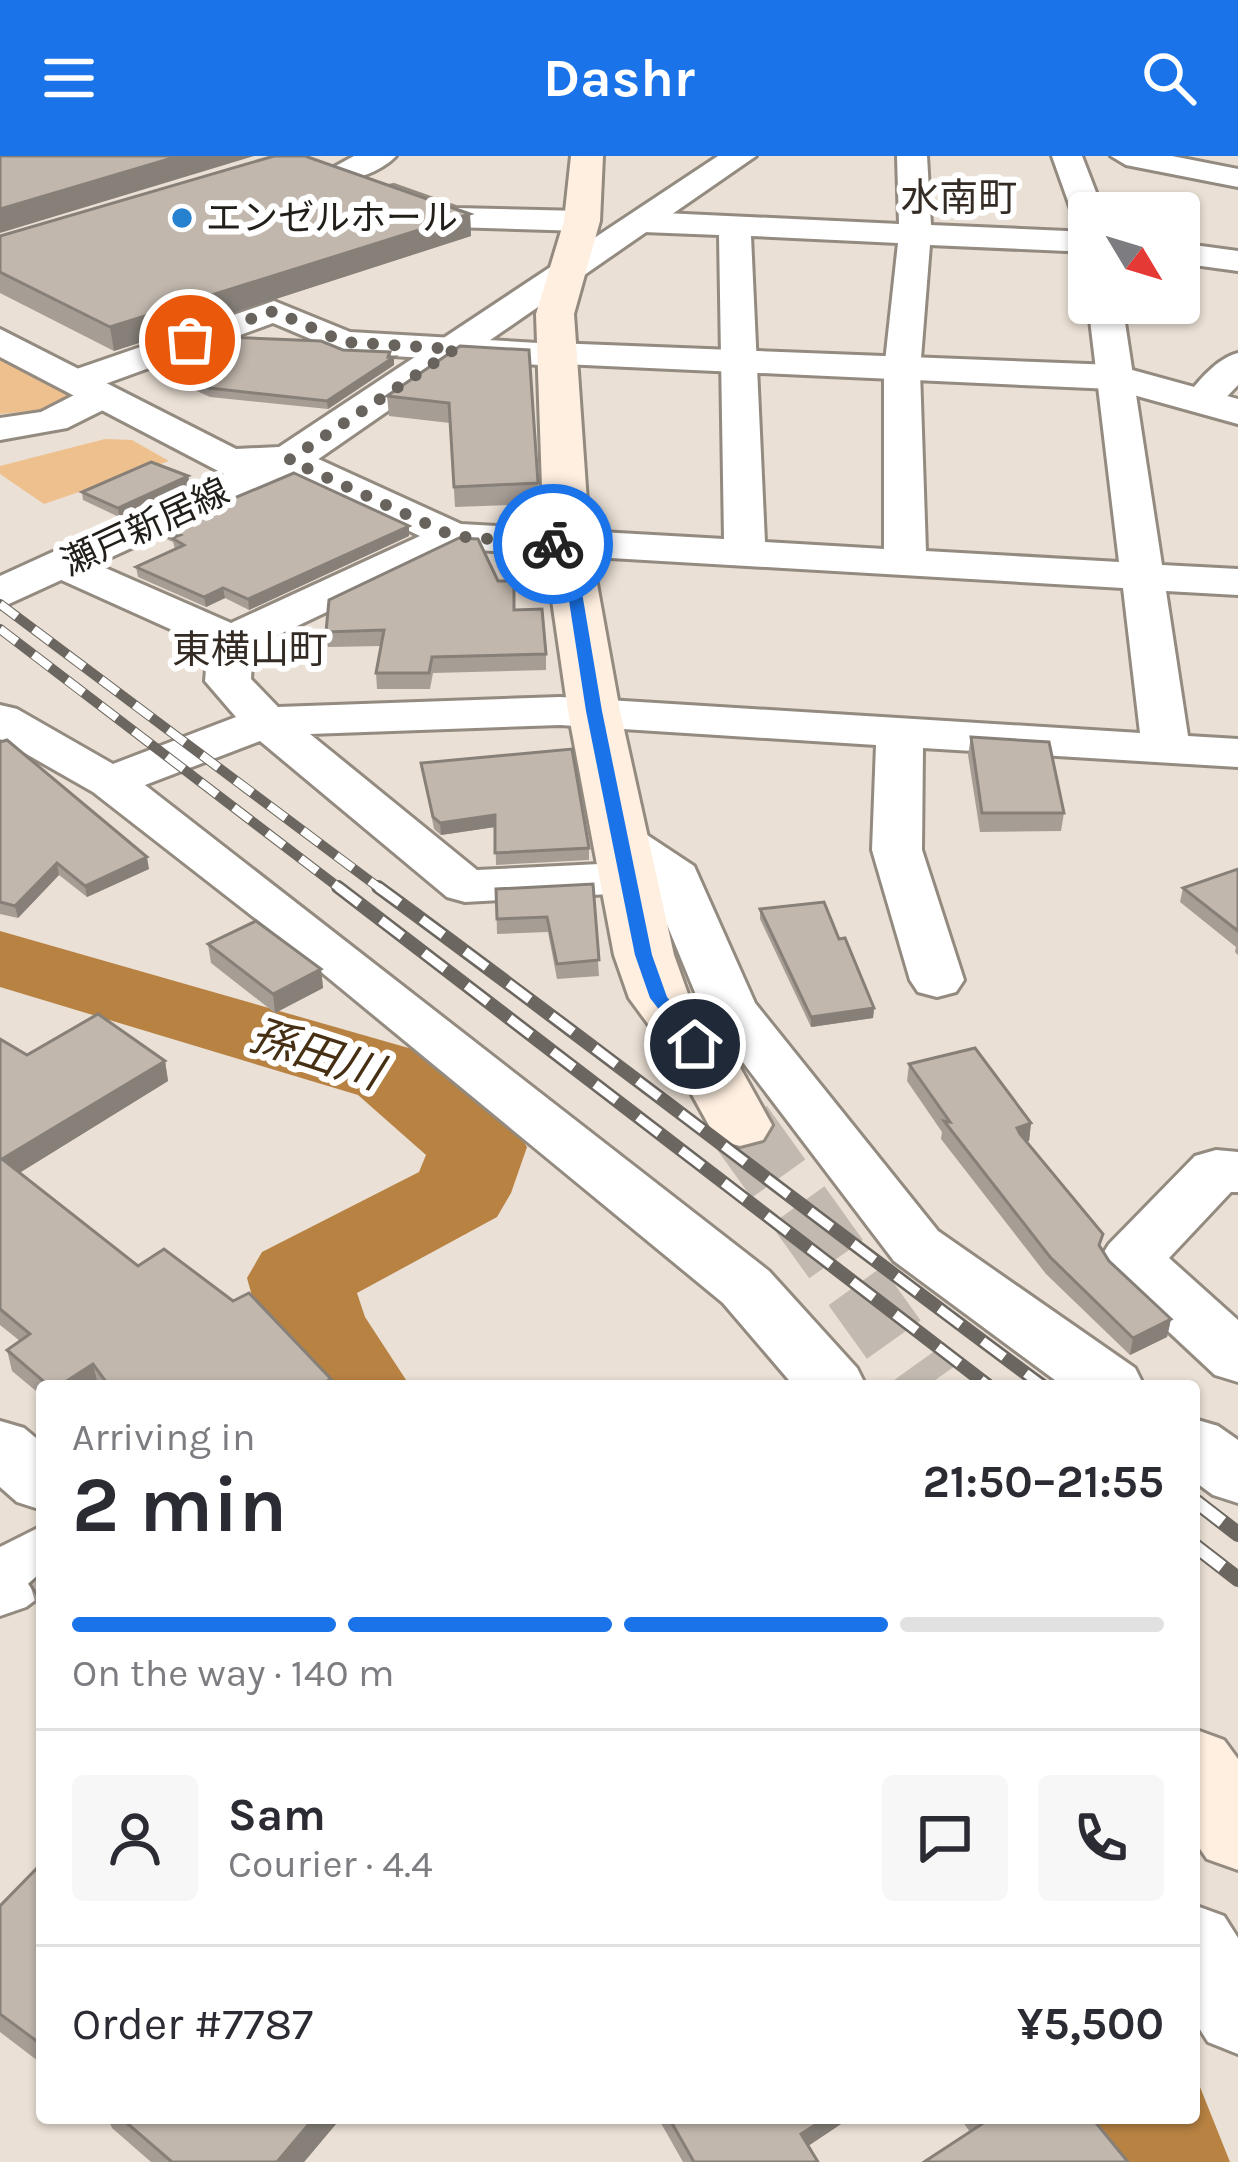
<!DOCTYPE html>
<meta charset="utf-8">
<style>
body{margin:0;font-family:Karla,"Noto Sans JP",sans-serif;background:#f7f7f7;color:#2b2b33;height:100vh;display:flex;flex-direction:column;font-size:45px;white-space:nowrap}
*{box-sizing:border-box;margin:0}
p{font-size:39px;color:#7c7c81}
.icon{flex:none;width:66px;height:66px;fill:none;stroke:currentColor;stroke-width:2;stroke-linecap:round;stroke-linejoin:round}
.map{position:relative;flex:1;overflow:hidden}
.drawer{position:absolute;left:36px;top:1224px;width:1164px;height:744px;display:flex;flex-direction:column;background:#fff;border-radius:12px;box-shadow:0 3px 9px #0004}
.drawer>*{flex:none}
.needle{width:78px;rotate:128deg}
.fabs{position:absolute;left:1068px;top:36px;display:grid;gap:24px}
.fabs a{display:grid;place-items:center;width:132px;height:132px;border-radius:12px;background:#fff;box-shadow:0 3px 9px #0004;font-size:60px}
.pin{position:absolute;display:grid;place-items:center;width:102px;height:102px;color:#fff;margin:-51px;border:6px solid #fff;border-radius:50%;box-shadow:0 3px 12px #0007}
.courier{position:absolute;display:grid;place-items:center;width:120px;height:120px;margin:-60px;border:9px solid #1a73e8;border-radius:50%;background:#fff;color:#222;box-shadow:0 3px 15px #0007}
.headline em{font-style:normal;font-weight:700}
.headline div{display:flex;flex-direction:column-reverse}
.headline{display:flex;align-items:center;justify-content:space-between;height:204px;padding:0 36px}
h1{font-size:78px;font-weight:700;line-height:90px}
.bar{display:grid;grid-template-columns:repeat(4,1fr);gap:18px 12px;align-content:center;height:144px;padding:0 36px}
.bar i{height:15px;border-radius:9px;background:#e1e1e2}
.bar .on{background:#1a73e8}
.bar p{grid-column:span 4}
.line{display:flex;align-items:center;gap:30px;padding:0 36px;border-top:3px solid #e1e1e2}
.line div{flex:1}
.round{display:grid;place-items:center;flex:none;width:126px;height:126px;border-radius:12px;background:#f7f7f7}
header{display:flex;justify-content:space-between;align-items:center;height:156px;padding:0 36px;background:#1a73e8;color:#fff;font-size:54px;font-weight:700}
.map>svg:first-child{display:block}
.green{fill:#eec08e}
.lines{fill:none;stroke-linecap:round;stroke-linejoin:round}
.river{fill:#b78242;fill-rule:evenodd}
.secondary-tunnel{stroke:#c2b9b0;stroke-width:66;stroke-dasharray:66 33;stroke-linecap:butt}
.minor-casing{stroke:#938a80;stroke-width:6}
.tertiary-casing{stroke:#938a80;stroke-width:6}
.secondary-casing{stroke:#938a80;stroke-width:6}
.minor{fill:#fff;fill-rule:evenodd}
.tertiary{fill:#fff;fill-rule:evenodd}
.secondary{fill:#feefe0;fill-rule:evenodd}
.rail-far2-casing{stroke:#6b665f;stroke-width:10}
.rail-far1-casing{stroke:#6b665f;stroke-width:14}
.rail-casing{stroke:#6b665f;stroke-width:16}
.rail-far2{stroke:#fff;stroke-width:8;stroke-dasharray:21;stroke-linecap:butt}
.rail-far1{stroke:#fff;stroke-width:9;stroke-dasharray:27;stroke-linecap:butt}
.rail{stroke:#fff;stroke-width:12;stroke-dasharray:36;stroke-linecap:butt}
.wall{fill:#a69d95}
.shaded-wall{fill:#878079}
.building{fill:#c1b7ad;stroke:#878079;stroke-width:3}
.route{fill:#1a73e8}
.done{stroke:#68635c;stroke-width:12;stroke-dasharray:0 21.6}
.poi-dot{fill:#2682cf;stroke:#fff;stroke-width:4.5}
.labels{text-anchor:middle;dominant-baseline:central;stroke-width:12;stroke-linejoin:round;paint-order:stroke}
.far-poi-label{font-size:36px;fill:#221f1b;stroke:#fff;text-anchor:start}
.far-street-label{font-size:36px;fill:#221f1b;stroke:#fff}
.far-quarter-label{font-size:39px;fill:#342c24;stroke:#fff}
.water-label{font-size:45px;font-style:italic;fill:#462f13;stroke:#fff}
</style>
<header><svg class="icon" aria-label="menu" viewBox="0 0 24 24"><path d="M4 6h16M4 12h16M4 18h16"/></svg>Dashr<svg class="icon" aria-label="search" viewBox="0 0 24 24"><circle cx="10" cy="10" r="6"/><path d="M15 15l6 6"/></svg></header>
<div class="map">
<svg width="1238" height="2006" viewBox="0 0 1238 2006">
<rect width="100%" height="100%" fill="#eae0d5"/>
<g class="green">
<polygon points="0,196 68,233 71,238 42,254 0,258"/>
<polygon points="105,283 132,284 169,305 44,348 0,318 0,310"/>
</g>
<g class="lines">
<g class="river">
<polygon points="0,775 426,897 513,968 527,991 511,1037 497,1061 357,1137 365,1161 410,1230 297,1230 261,1172 247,1122 262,1096 419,1016 426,999 358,939 0,831"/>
<polygon points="1194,1916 1230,2006 1082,2006 1067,1962 1194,1962"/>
</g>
<polyline class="secondary-tunnel" points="740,969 927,1230"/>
<g class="minor-casing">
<g id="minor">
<path d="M 354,0 L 396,0 C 382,15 348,29 327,23 L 323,17 Z"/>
<path d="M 897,0 L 927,0 L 931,69 L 1089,76 L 1089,96 L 930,89 L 920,215 L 926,395 L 1119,406 L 1088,147 L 1122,147 L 1162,409 L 1238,413 L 1238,439 L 1166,435 L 1188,580 L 1238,583 L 1238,611 L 923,592 L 922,694 L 964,824 L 956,836 L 937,841 L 918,836 L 910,824 L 872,694 L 876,589 L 560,569 L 310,578 L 477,714 L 620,707 L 598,686 L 605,675 L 623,671 L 641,675 L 694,710 L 755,847 L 938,1075 L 1135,1212 L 1144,1230 L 1063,1230 L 894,1105 L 701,851 L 650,727 L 646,733 L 628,737 L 465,746 L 447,741 L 260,585 L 145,629 L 769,1115 L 857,1212 L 866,1230 L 794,1230 L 723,1147 L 269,773 L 93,636 L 0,583 L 0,549 L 17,553 L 113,608 L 236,561 L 205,525 L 208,490 L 48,418 L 42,409 L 48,400 L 63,396 L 78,400 L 231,467 L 420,380 L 275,312 L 269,304 L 275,296 L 303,296 L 461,368 L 724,383 L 719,79 L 643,76 L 627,66 L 643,56 L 899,68 ZM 751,80 L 898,87 L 884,215 L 884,393 L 765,386 ZM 459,393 L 1123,432 L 1140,577 L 560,541 L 278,551 L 251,523 L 253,491 Z"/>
<polygon points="1052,0 1082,0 1104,57 1089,57 1089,68 1073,59"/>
<polygon points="1111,0 1172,0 1238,13 1238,31 1126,9"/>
<polygon points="394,30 456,52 582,55 598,65 582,75 452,71 383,46 378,39 383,32"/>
<polygon points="1179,87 1238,95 1238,115 1179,107"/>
<polygon points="274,145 350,176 555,188 568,191 573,199 568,207 555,210 344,197 273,167 105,228 121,238 103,254 67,272 0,284 0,262 41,256 82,235 65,233 60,225 65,217"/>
<path d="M 1238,197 L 1238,229 L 1216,252 L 1190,252 L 1184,244 C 1197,226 1217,202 1238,197 Z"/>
<polygon points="1216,994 1238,996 1238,1036 1231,1036 1169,1102 1238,1164 1238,1226 1215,1219 1109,1120 1099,1104 1109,1088 1195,1000"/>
<polygon points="1194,1263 1218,1270 1238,1284 1238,1347 1213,1339 1194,1325"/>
<polygon points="0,1265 24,1272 42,1287 42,1354 17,1346 0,1331"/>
<polygon points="42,1370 42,1439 26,1451 0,1460 0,1391"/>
<polygon points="1194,1749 1224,1760 1238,1782 1238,1898 1208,1886 1194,1864"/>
</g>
</g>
<g class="tertiary-casing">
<g id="tertiary">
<polygon points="718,0 756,0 304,313 0,452 0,420 224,318 0,201 0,173 236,293 279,291"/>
<polygon points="555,187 1114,209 1238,243 1238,268 1112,233 541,207 535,199 541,191"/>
</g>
</g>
<g class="secondary-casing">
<g id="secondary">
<polygon points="571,0 603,0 600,65 574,158 590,389 620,555 674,799 688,838 727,888 772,969 763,984 740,990 717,984 668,895 629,842 614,799 568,555 544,389 536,158 564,65"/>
<polygon points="1194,1573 1224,1584 1238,1603 1238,1714 1207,1703 1194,1684"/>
</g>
</g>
<use href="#minor" class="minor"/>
<use href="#tertiary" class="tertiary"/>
<use href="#secondary" class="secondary"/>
<g class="rail-far2-casing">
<g id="rail-far2">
<polyline points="0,448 382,734"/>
<polyline points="0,473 342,734"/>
</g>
</g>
<g class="rail-far1-casing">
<g id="rail-far1">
<polyline points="338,731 989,1230"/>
<path d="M 378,731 C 602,895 820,1065 1043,1230"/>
</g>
</g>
<g class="rail-casing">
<g id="rail">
<polyline points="1194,1344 1238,1378"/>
<polyline points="1194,1389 1238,1423"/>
</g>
</g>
<use href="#rail-far2" class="rail-far2"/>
<use href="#rail-far1" class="rail-far1"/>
<use href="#rail" class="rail"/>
</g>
<g class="wall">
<polygon points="470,58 471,80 114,195 0,137 0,81"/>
<polygon points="460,190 538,327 538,348 455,351 450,267 389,260 387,240"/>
<polygon points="343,194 390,196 391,201 394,201 394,209 328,253 210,241 153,215 152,207"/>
<polygon points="188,320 190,329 119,361 83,344 82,336"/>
<polygon points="163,372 409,380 249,454 225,442 206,451 138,421 136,411 175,393 173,386 164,382"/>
<polygon points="498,425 514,454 546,498 546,514 433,517 430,533 377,533 376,517 381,490 328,491 326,476"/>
<polygon points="971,581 1064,657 1061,675 980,676 968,599"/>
<polygon points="0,586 149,713 87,741 59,719 18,762 0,758"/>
<polygon points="421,607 589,692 589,704 496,709 495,671 441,679 434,673"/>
<polygon points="1238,713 1238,799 1235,796 1236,791 1180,746 1183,732"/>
<polygon points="593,728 599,820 557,823 548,776 497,778 496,733"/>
<polygon points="760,753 874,852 873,862 811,871 760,763"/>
<polygon points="208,788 321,813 323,832 275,857 211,807"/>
<polygon points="0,883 27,899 165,905 168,925 19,1017 138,1110 331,1223 332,1230 42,1230 42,1240 12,1215 7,1194 20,1185 0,1169"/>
<polygon points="909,908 1031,967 1029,985 1026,985 1103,1078 1100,1091 1109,1105 1171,1163 1167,1181 1130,1199 1046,1118 941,983 942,976 907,925"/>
<polygon points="42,1405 42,1458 36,1449 30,1428 41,1418"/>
<polygon points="42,1707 42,1908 0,1876 0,1750"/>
<polygon points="108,1962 341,1962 304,2006 151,2006 112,1972"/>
<polygon points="658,1962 850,1962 808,1990 818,2006 683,2006"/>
<polygon points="960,1962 1092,1962 970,1976"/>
</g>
<g class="shaded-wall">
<polygon points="179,0 254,0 0,77 0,53"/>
<polygon points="470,58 471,80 114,195 110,171"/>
<polygon points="390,196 391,203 394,201 394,209 328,253 327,245"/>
<polygon points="188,320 190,329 119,361 118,352"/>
<polygon points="409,370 409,380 249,454 248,443"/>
<polygon points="223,432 225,442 206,451 204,441"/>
<polygon points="495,659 495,671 441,679 440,667"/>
<polygon points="147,701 149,713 87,741 85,730"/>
<polygon points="57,707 59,719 18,762 15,750"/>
<polygon points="321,813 323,832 275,857 273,838"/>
<polygon points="874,852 873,862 811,871 811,861"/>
<polygon points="165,905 168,925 8,1024 2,1003"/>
<polygon points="1031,967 1029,985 1014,989 1017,972"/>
<polygon points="1171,1163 1167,1181 1130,1199 1133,1182"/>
<polygon points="93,1208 98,1229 96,1230 59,1230"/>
<polygon points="314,1962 341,1962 304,2006 277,2006"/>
<polygon points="826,1962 850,1962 799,1996 801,1978"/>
</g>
<g class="building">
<polygon points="0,0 179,0 0,53"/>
<polygon points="274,0 305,0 470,58 110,171 0,116 0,80"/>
<polygon points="226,181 321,185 343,194 390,196 388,201 394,201 327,245 209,232 152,207"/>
<polygon points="460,190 529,194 538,327 454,331 449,247 387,240"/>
<polygon points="151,306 188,320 118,352 82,336"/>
<polygon points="294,317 409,370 248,443 223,432 204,441 136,411 184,389 172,382 180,379 163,372"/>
<polygon points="459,382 478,383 498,425 514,425 514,454 542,453 546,498 432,501 429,517 376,517 384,474 326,476 329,444"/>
<polygon points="971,581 1049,586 1064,657 982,657"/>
<polygon points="7,584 147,701 85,730 57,707 15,750 0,746 0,586"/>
<polygon points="572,593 589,692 495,697 495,659 440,667 433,661 421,607"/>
<polygon points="1238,713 1238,775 1183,732"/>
<polygon points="593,728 599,804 557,808 547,761 497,763 496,733"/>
<polygon points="824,746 839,783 845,782 874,852 811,861 760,753"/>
<polygon points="256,765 321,813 273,838 208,788"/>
<polygon points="98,858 165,905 2,1003 138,1110 164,1093 233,1145 249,1137 331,1223 317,1230 109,1230 93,1208 59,1230 49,1230 7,1194 30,1178 0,1153 0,883 27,899"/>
<polygon points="975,892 1031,967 1017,972 1020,978 1103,1078 1099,1089 1109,1105 1171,1163 1133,1182 1050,1101 944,965 950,966 909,908"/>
<polygon points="42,1405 42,1446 30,1428 41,1418"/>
<polygon points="42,1707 42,1889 0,1858 0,1750"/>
<polygon points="121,1962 314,1962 277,2006 172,2006"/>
<polygon points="669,1962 826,1962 801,1978 818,2006 694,2006"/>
<polygon points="977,1962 1092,1962 1128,2006 924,2006 982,1968"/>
</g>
<polygon class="route" points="553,384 574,389 602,555 652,799 667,841 702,884 702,892 689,892 650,842 635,799 586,555 561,393 546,388"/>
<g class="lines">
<polyline class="done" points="190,184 274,155 344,186 455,193 289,304 453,380 553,388"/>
</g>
<circle class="poi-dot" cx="182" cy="62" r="12"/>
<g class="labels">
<g class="far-poi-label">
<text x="206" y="62">エンゼルホール</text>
</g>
<g class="far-street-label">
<text transform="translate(145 371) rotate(-25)">瀬戸新居線</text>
</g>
<g class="far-quarter-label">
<text x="959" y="42">水南町</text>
<text x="250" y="494">東横山町</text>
</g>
<g class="water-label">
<text transform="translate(316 898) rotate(18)">孫田川</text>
</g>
</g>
</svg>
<div class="fabs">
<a><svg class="needle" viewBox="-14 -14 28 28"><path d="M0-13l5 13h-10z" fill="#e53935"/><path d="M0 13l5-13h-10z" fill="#7c7c81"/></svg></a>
</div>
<div class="pin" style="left:190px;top:184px;background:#ea580c"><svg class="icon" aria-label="bag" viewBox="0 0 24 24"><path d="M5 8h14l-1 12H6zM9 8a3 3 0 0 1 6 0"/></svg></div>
<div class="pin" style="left:695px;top:888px;background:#1f2937"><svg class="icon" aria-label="home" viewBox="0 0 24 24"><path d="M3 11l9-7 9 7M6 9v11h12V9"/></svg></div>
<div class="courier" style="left:553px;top:388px"><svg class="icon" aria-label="bike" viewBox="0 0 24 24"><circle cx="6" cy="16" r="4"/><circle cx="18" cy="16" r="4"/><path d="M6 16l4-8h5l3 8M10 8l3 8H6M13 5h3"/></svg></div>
<section class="drawer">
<div class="headline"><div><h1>2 min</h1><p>Arriving in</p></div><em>21:50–21:55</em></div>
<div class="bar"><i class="on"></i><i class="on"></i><i class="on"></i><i></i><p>On the way · 140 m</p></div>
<div class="line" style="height:216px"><a class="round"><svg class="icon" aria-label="person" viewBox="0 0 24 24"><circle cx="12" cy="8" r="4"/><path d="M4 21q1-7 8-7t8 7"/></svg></a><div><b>Sam</b><p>Courier · 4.4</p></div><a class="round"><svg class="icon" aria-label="chat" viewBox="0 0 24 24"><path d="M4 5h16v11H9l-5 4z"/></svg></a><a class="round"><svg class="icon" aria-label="phone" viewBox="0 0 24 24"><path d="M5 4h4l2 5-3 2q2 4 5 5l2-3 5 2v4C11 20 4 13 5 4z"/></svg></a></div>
<div class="line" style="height:156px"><div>Order #7787</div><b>¥5,500</b></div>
</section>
</div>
